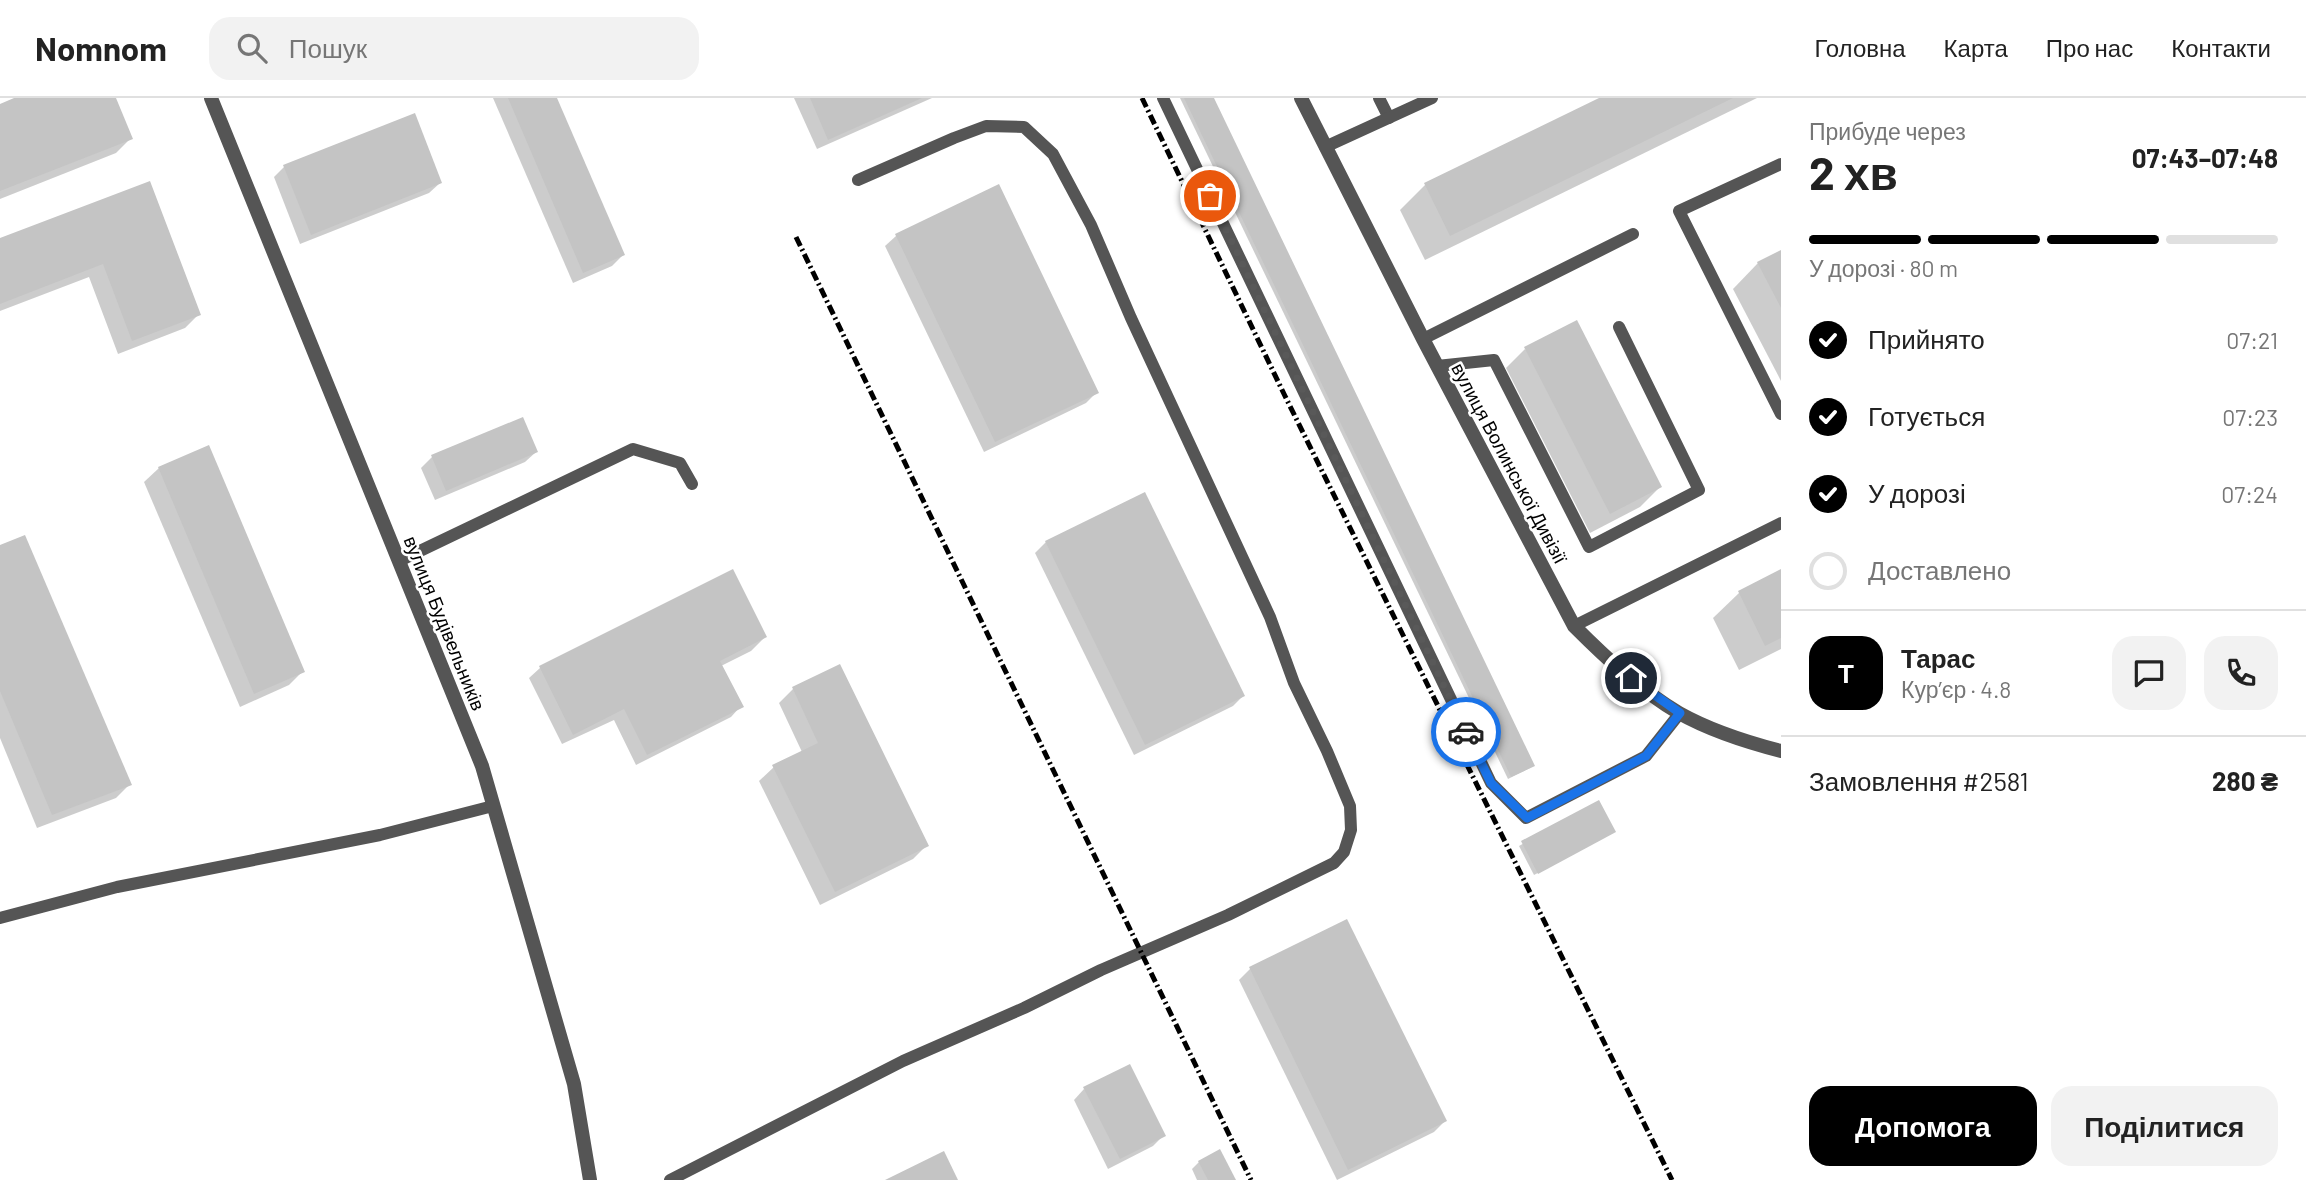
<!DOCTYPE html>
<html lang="uk">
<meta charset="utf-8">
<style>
body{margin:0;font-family:Barlow,sans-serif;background:#f2f2f2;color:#222;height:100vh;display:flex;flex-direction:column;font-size:26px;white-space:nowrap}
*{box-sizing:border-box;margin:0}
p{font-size:23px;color:#767676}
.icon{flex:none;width:38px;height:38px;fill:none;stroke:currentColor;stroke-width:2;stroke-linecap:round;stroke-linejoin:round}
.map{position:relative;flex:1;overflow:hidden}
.panel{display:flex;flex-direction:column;background:#fff;width:525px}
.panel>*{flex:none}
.pin{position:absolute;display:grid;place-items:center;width:60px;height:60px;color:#fff;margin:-30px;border:4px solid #fff;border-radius:50%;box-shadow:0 2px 7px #0007}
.courier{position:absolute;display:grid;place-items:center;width:70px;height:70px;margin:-35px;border:5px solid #1a73e8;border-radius:50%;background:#fff;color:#222;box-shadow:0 2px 9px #0007}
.head em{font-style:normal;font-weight:700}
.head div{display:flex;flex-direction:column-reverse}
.head{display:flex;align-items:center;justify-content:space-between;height:119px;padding:0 28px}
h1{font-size:46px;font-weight:700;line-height:52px}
.bar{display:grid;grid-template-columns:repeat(4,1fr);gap:10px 7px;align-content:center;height:84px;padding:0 28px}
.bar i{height:9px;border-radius:5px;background:#e0e0e0}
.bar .selected{background:#000}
.bar p{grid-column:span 4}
.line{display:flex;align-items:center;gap:18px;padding:0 28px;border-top:2px solid #e0e0e0}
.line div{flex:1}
.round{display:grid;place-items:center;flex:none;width:74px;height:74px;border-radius:21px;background:#f2f2f2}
ol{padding:0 28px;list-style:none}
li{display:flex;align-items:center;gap:21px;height:77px}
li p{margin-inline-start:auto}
li .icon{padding:7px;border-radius:50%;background:#000;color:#fff;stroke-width:4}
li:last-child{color:#767676}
li i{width:38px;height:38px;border:4px solid #e0e0e0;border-radius:50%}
.primary-button{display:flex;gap:14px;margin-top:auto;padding:14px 28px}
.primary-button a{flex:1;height:80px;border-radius:21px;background:#000;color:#fff;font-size:28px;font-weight:700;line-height:80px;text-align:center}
.primary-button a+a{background:#f2f2f2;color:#222}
header{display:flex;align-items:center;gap:42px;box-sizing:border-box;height:98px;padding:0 35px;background:#fff;border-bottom:2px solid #e0e0e0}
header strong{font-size:33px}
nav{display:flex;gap:38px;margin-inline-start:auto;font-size:24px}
.search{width:490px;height:63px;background:#f2f2f2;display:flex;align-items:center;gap:18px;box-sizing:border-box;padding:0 24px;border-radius:21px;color:#767676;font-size:26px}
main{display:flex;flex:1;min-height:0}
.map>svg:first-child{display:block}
.shadow{fill:#0003}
.building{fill:#c4c4c4}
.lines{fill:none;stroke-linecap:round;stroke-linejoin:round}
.service{stroke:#555;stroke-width:12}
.minor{stroke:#555;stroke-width:14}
.tertiary{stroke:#555;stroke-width:14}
.rail{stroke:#000;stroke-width:5;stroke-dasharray:10 3.5 2 3.5;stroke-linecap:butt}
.done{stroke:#595959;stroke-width:7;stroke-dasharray:0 12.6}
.route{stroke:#1a73e8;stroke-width:9}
.labels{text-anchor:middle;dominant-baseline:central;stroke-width:5;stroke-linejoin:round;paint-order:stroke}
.street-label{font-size:19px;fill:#000;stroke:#fff}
</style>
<header>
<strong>Nomnom</strong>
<div class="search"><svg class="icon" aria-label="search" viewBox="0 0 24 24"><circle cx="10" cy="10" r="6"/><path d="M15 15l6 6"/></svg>Пошук</div>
<nav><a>Головна</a><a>Карта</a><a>Про нас</a><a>Контакти</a></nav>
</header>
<main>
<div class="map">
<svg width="1781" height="1082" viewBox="0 0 1781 1082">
<rect width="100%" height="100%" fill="#fff"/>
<g class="shadow">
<polygon points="19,0 115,0 131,40 116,55 0,101 0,7"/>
<polygon points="493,0 555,0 623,157 612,168 573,185"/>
<polygon points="794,0 932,0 817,51"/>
<polygon points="1180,0 1212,0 1533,667 1530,670 1508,681"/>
<polygon points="1603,0 1757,0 1425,162 1400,112 1425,87"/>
<polygon points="284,69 440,85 429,95 300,146 274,79"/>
<polygon points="149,85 199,216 185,230 118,256 89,179 0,213 0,142"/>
<polygon points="998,88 1097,294 1086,305 984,354 885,148 896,138"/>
<polygon points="1781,154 1781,283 1733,191 1758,165"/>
<polygon points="1525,251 1660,389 1640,409 1590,435 1506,270"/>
<polygon points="536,354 525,364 435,402 421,370 432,359"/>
<polygon points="159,370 303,573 289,587 240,609 144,384"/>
<polygon points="1046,444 1243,598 1233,608 1134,657 1035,455"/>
<polygon points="0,449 130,686 116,700 37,730 0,640"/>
<polygon points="1781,473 1781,551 1739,572 1713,520 1739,495"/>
<polygon points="765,539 751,553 721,568 741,608 731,619 636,667 614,622 562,646 529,580 540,570"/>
<polygon points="839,568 927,747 913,761 820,807 759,683 774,669 802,654 779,605 793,591"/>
<polygon points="1598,704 1614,734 1534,777 1519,748"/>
<polygon points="1347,823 1445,1023 1434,1034 1337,1082 1239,882 1250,871"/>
<polygon points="1084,991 1164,1037 1153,1048 1108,1071 1074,1002"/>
<polygon points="1199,1064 1234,1082 1197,1082 1192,1071"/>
</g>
<g class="building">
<polygon points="14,0 116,0 133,41 0,93 0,6"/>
<polygon points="508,0 557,0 625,157 583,175"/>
<polygon points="810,0 922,0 828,42"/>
<polygon points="1184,0 1214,0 1535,668 1511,679"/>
<polygon points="1599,0 1733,0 1450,138 1424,85"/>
<polygon points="415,15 442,85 311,137 283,67"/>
<polygon points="150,83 201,217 132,243 103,166 0,206 0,140"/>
<polygon points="999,86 1099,295 995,344 895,136"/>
<polygon points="1781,152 1781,210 1757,164"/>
<polygon points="1577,222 1662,389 1610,416 1524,249"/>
<polygon points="523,319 538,354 446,393 431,357"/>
<polygon points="209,347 305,574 254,596 158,369"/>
<polygon points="1145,394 1245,598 1145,647 1045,443"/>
<polygon points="25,437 132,687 52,717 0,593 0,447"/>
<polygon points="733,471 767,539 720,563 744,609 647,657 624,611 573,637 539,568"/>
<polygon points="1781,471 1781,540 1765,548 1738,493"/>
<polygon points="840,566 929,748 835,794 772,667 818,645 792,589"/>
<polygon points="1599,702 1616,734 1538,776 1521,743"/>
<polygon points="1347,821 1447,1023 1348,1072 1249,869"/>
<polygon points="1130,966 1166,1038 1120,1061 1083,989"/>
<polygon points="1220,1051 1236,1082 1208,1082 1198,1063"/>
<polygon points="944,1053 958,1082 885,1082"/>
</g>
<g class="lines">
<g class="service">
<polyline points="1163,0 1491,685 1526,720 1646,658 1680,615"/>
<polyline points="1379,0 1389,20"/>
<polyline points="1325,49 1432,0"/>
<polyline points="1781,66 1679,113 1781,316"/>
<polyline points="1423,241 1633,136"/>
<polyline points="1437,268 1494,262 1589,449 1699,392 1619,229"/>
<polyline points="399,463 633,351 680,365 692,386"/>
<polyline points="1574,528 1781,425"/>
<polyline points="0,820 117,789 380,737 493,708"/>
<polyline points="670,1082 903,963 1024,910 1101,872 1228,817 1334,765 1344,754 1351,732 1350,708 1327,653 1294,585 1270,519 1131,220 1091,127 1053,56 1024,29 986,28 954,40 858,82"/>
</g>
<polyline class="minor" points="211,0 482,668 574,986 590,1082"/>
<path class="tertiary" d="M 1301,0 L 1423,241 L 1574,528 C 1606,560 1640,592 1679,615 C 1711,633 1746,644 1781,653"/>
<g class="rail">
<polyline points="1142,0 1285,298 1672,1082"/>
<polyline points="796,139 1251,1082"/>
</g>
</g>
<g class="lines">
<polyline class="done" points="1210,98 1466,634"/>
<polyline class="route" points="1466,634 1491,685 1527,720 1646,658 1680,615 1631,580"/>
</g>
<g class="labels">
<g class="street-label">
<text transform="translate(1510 365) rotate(62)">вулиця Волинської Дивізії</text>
<text transform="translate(445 525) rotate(68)">вулиця Будівельників</text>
</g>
</g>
</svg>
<div class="pin" style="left:1210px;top:98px;background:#ea580c"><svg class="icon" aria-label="bag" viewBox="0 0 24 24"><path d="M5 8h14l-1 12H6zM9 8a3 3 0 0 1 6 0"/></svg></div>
<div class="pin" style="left:1631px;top:580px;background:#1f2937"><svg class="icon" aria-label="home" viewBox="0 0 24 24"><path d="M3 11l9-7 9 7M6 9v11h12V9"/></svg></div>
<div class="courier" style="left:1466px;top:634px"><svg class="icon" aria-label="car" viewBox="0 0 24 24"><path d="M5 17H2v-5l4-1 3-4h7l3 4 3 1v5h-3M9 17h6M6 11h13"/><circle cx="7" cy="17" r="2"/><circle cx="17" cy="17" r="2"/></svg></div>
</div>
<section class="panel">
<div class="head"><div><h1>2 хв</h1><p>Прибуде через</p></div><em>07:43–07:48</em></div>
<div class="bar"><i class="selected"></i><i class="selected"></i><i class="selected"></i><i></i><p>У дорозі · 80 m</p></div>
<ol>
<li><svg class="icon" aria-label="check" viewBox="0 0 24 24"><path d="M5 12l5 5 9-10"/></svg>Прийнято<p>07:21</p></li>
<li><svg class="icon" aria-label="check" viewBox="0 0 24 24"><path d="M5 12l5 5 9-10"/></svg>Готується<p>07:23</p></li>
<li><svg class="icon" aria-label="check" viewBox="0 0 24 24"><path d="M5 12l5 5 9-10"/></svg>У дорозі<p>07:24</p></li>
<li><i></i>Доставлено</li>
</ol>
<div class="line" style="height:126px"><b class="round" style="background:#000;color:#fff">Т</b><div><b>Тарас</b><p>Кур’єр · 4.8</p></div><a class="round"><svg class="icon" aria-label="chat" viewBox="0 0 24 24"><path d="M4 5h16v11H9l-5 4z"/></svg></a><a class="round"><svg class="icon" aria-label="phone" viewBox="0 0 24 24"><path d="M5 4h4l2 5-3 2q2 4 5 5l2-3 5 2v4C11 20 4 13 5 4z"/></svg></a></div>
<div class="line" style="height:91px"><div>Замовлення #2581</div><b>280 ₴</b></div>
<div class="primary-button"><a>Допомога</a><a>Поділитися</a></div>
</section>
</main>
